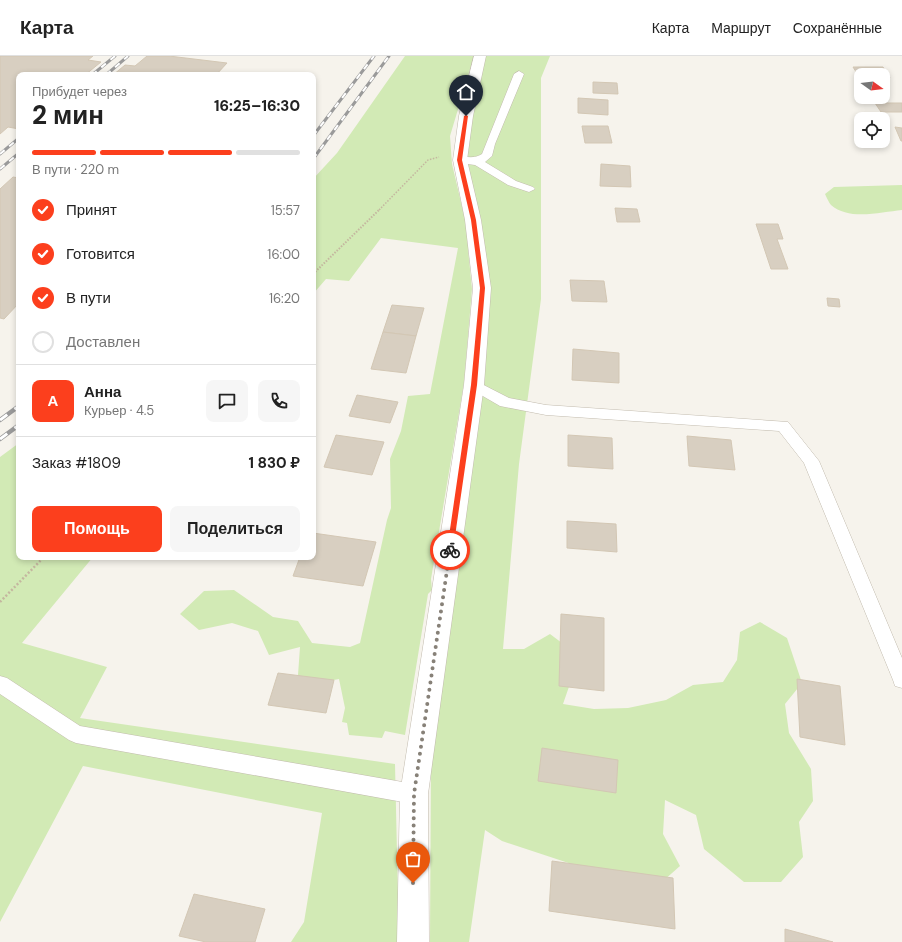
<!DOCTYPE html>
<html lang="ru">
<meta charset="utf-8">
<style>
body{margin:0;font-family:"DM Sans",sans-serif;background:#f6f6f6;color:#222;height:100vh;display:flex;flex-direction:column;font-size:15px;white-space:nowrap}
*{box-sizing:border-box;margin:0}
p{font-size:13px;color:#767676}
.icon{flex:none;width:22px;height:22px;fill:none;stroke:currentColor;stroke-width:2;stroke-linecap:round;stroke-linejoin:round}
.map{position:relative;flex:1;overflow:hidden}
.side{position:absolute;left:16px;top:16px;width:300px;height:488px;display:flex;flex-direction:column;background:#fff;border-radius:8px;box-shadow:0 2px 6px #0003}
.side>*{flex:none}
.needle{width:26px;rotate:104deg}
.buttons{position:absolute;left:854px;top:12px;display:grid;gap:8px}
.buttons a{display:grid;place-items:center;width:36px;height:36px;border-radius:8px;background:#fff;box-shadow:0 2px 6px #0003;font-size:20px}
.pin{position:absolute;display:grid;place-items:center;width:34px;height:34px;color:#fff;margin:-41px -17px;border-radius:50% 50% 50% 0;rotate:-45deg;box-shadow:0 0 4px #0007}
.pin .icon{rotate:45deg}
.courier{position:absolute;display:grid;place-items:center;width:40px;height:40px;margin:-20px;border:3px solid #fc3f1d;border-radius:50%;background:#fff;color:#222;box-shadow:0 1px 5px #0007}
.overview em{font-style:normal;font-weight:800}
.overview div{display:flex;flex-direction:column-reverse}
.overview{display:flex;align-items:center;justify-content:space-between;height:68px;padding:0 16px}
h1{font-size:26px;font-weight:800;line-height:30px}
.bar{display:grid;grid-template-columns:repeat(4,1fr);gap:6px 4px;align-content:center;height:48px;padding:0 16px}
.bar i{height:5px;border-radius:3px;background:#e0e0e0}
.bar .on{background:#fc3f1d}
.bar p{grid-column:span 4}
.line{display:flex;align-items:center;gap:10px;padding:0 16px;border-top:1px solid #e0e0e0}
.line div{flex:1}
.round{display:grid;place-items:center;flex:none;width:42px;height:42px;border-radius:8px;background:#f6f6f6}
ol{padding:0 16px;list-style:none}
li{display:flex;align-items:center;gap:12px;height:44px}
li p{margin-inline-start:auto}
li .icon{padding:4px;border-radius:50%;background:#fc3f1d;color:#fff;stroke-width:4}
li:last-child{color:#767676}
li i{width:22px;height:22px;border:2px solid #e0e0e0;border-radius:50%}
.button{display:flex;gap:8px;margin-top:auto;padding:8px 16px}
.button a{flex:1;height:46px;border-radius:8px;background:#fc3f1d;color:#fff;font-size:16px;font-weight:800;line-height:46px;text-align:center}
.button a+a{background:#f6f6f6;color:#222}
header{display:flex;align-items:center;gap:24px;box-sizing:border-box;height:56px;padding:0 20px;background:#fff;border-bottom:1px solid #e0e0e0}
header strong{font-size:19px}
nav{display:flex;gap:22px;margin-inline-start:auto;font-size:14px}
.map>svg:first-child{display:block}
.green{fill:#d2eab5}
.building{fill:#d8cfc1;stroke:#d3c7b4}
.lines{fill:none;stroke-linecap:round;stroke-linejoin:round}
.service-casing{stroke:#c2bbae;stroke-width:1}
.minor-casing{stroke:#c2bbae;stroke-width:1}
.path-far2{stroke:#c4b79f;stroke-width:1.5;stroke-dasharray:1.5 1.5;stroke-linecap:butt}
.path-far1{stroke:#c4b79f;stroke-width:2;stroke-dasharray:1.5 1.5;stroke-linecap:butt}
.path{stroke:#c4b79f;stroke-width:2.5;stroke-dasharray:2 2;stroke-linecap:butt}
.service{fill:#fff;fill-rule:evenodd}
.minor{fill:#fff;fill-rule:evenodd}
.rail-far1-casing{stroke:#9a9a9a;stroke-width:3}
.rail-casing{stroke:#9a9a9a;stroke-width:4.5}
.rail-far1{stroke:#fff;stroke-width:2;stroke-dasharray:6;stroke-linecap:butt}
.rail{stroke:#fff;stroke-width:3;stroke-dasharray:9;stroke-linecap:butt}
.route{fill:#fc3f1d}
.done{stroke:#878178;stroke-width:4;stroke-dasharray:0 7.2}
</style>
<header>
<strong>Карта</strong>
<nav><a>Карта</a><a>Маршрут</a><a>Сохранённые</a></nav>
</header>
<div class="map">
<svg width="902" height="886" viewBox="0 0 902 886">
<rect width="100%" height="100%" fill="#f6f3ec"/>
<g class="green">
<polygon points="405,0 474,0 450,80 452,108 464,159 473,163 464,105 478,25 486,0 550,0 541,22 541,243 519,408 503,593 524,593 550,578 574,596 572,622 563,648 594,653 628,652 666,644 693,629 723,626 737,604 740,576 760,566 787,582 802,627 785,648 789,677 811,713 813,745 799,766 803,801 781,826 744,826 704,793 696,759 665,744 663,778 680,810 654,833 617,823 502,785 485,774 469,886 430,886 431,701 481,328 475,190 468,193 472,233 464,327 431,523 432,534 428,538 405,679 385,675 382,682 349,679 347,667 342,666 345,652 339,623 308,629 298,619 300,591 269,599 258,575 232,567 199,574 180,558 204,535 234,534 273,561 298,565 312,587 350,591 360,587 387,464 391,452 390,403 401,375 408,340 430,338 458,192 381,182 349,225 326,223 313,238 313,123 337,97"/>
<path d="M 902,129 L 902,154 C 881,156 849,165 831,149 C 829,147 827,142 825,138 L 834,131 Z"/>
<polygon points="19,387 19,501 93,501 22,587 107,611 80,662 395,708 399,886 291,886 304,866 322,757 83,710 0,866 0,401"/>
</g>
<g class="building">
<polygon points="0,0 93,0 88,4 101,6 85,19 19,19 19,73 8,71 0,78"/>
<polygon points="147,0 169,0 227,7 216,19 113,19 125,9 135,10"/>
<polygon points="853,11 883,11 890,22 883,22 883,19 861,19 860,22"/>
<polygon points="593,26 617,27 618,38 593,37"/>
<polygon points="578,42 608,44 608,59 578,57"/>
<polygon points="875,47 902,47 902,56 881,56"/>
<polygon points="582,70 608,70 612,87 585,87"/>
<polygon points="895,71 902,72 902,85 901,85"/>
<polygon points="601,108 630,110 631,131 600,130"/>
<polygon points="13,121 19,122 19,247 4,263 0,262 0,133"/>
<polygon points="615,152 637,153 640,166 617,166"/>
<polygon points="756,168 778,168 783,183 777,183 788,213 771,213"/>
<polygon points="570,224 604,225 607,246 572,245"/>
<polygon points="827,242 839,243 840,251 828,250"/>
<polygon points="392,249 424,252 416,280 383,276"/>
<polygon points="383,276 416,280 406,317 371,313"/>
<polygon points="573,293 619,297 619,327 572,324"/>
<polygon points="357,339 398,346 390,367 349,360"/>
<polygon points="336,379 384,386 372,419 324,411"/>
<polygon points="568,379 612,382 613,413 568,410"/>
<polygon points="687,380 731,384 735,414 689,410"/>
<polygon points="567,465 616,468 617,496 567,492"/>
<polygon points="313,477 376,486 363,530 293,520 300,501 313,501"/>
<polygon points="561,558 604,562 604,635 559,630"/>
<polygon points="278,617 334,624 326,657 268,649"/>
<polygon points="797,623 840,630 845,689 800,681"/>
<polygon points="542,692 618,704 616,737 538,725"/>
<polygon points="552,805 673,822 675,873 549,855"/>
<polygon points="194,838 265,853 255,886 206,886 179,880"/>
<polygon points="785,873 833,886 785,886"/>
</g>
<g class="lines">
<g class="service-casing">
<g id="service">
<path d="M 519,15 L 524,18 L 495,88 L 492,100 L 485,106 L 516,125 L 533,131 L 535,133 L 529,136 L 508,129 L 475,109 L 460,107 L 455,104 C 461,97 472,105 482,98 L 514,18 Z"/>
<polygon points="474,324 509,342 546,349 788,366 819,405 902,602 902,632 895,630 893,624 804,407 779,375 546,359 500,350 469,332 467,329 469,326"/>
<polygon points="0,620 7,622 80,670 414,728 421,731 424,738 421,745 414,748 76,687 69,684 0,638"/>
</g>
</g>
<g class="minor-casing">
<polygon id="minor" points="474,0 486,0 473,60 467,104 481,164 491,232 484,329 428,738 429,886 397,886 400,738 464,329 473,232 465,164 453,104 459,60"/>
</g>
<polyline class="path-far2" points="379,154 428,104 439,101"/>
<polyline class="path-far1" points="313,218 380,153"/>
<polyline class="path" points="0,546 44,501"/>
<use href="#service" class="service"/>
<use href="#minor" class="minor"/>
<g class="rail-far1-casing">
<g id="rail-far1">
<polyline points="92,19 115,0"/>
<polyline points="106,19 128,0"/>
<polyline points="313,80 374,0"/>
<polyline points="0,98 19,82"/>
<polyline points="313,103 389,0"/>
<polyline points="0,113 19,97"/>
</g>
</g>
<g class="rail-casing">
<g id="rail">
<polyline points="0,364 19,350"/>
<polyline points="0,383 19,369"/>
</g>
</g>
<use href="#rail-far1" class="rail-far1"/>
<use href="#rail" class="rail"/>
</g>
<polygon class="route" points="466,59 468,60 462,104 476,164 485,232 477,329 453,494 450,497 447,494 471,329 480,232 471,164 457,104 464,60"/>
<g class="lines">
<polyline class="done" points="413,827 414,738 450,494"/>
</g>
</svg>
<div class="buttons">
<a><svg class="needle" viewBox="-14 -14 28 28"><path d="M0-13l5 13h-10z" fill="#e53935"/><path d="M0 13l5-13h-10z" fill="#767676"/></svg></a>
<a><svg class="icon" aria-label="locate" viewBox="0 0 24 24"><circle cx="12" cy="12" r="6"/><path d="M12 2v4M12 18v4M2 12h4M18 12h4"/></svg></a>
</div>
<div class="pin" style="left:413px;top:827px;background:#ea580c"><svg class="icon" aria-label="bag" viewBox="0 0 24 24"><path d="M5 8h14l-1 12H6zM9 8a3 3 0 0 1 6 0"/></svg></div>
<div class="pin" style="left:466px;top:60px;background:#1f2937"><svg class="icon" aria-label="home" viewBox="0 0 24 24"><path d="M3 11l9-7 9 7M6 9v11h12V9"/></svg></div>
<div class="courier" style="left:450px;top:494px"><svg class="icon" aria-label="bike" viewBox="0 0 24 24"><circle cx="6" cy="16" r="4"/><circle cx="18" cy="16" r="4"/><path d="M6 16l4-8h5l3 8M10 8l3 8H6M13 5h3"/></svg></div>
<section class="side">
<div class="overview"><div><h1>2 мин</h1><p>Прибудет через</p></div><em>16:25–16:30</em></div>
<div class="bar"><i class="on"></i><i class="on"></i><i class="on"></i><i></i><p>В пути · 220 m</p></div>
<ol>
<li><svg class="icon" aria-label="check" viewBox="0 0 24 24"><path d="M5 12l5 5 9-10"/></svg>Принят<p>15:57</p></li>
<li><svg class="icon" aria-label="check" viewBox="0 0 24 24"><path d="M5 12l5 5 9-10"/></svg>Готовится<p>16:00</p></li>
<li><svg class="icon" aria-label="check" viewBox="0 0 24 24"><path d="M5 12l5 5 9-10"/></svg>В пути<p>16:20</p></li>
<li><i></i>Доставлен</li>
</ol>
<div class="line" style="height:72px"><b class="round" style="background:#fc3f1d;color:#fff">А</b><div><b>Анна</b><p>Курьер · 4.5</p></div><a class="round"><svg class="icon" aria-label="chat" viewBox="0 0 24 24"><path d="M4 5h16v11H9l-5 4z"/></svg></a><a class="round"><svg class="icon" aria-label="phone" viewBox="0 0 24 24"><path d="M5 4h4l2 5-3 2q2 4 5 5l2-3 5 2v4C11 20 4 13 5 4z"/></svg></a></div>
<div class="line" style="height:52px"><div>Заказ #1809</div><b>1 830 ₽</b></div>
<div class="button"><a>Помощь</a><a>Поделиться</a></div>
</section>
</div>
